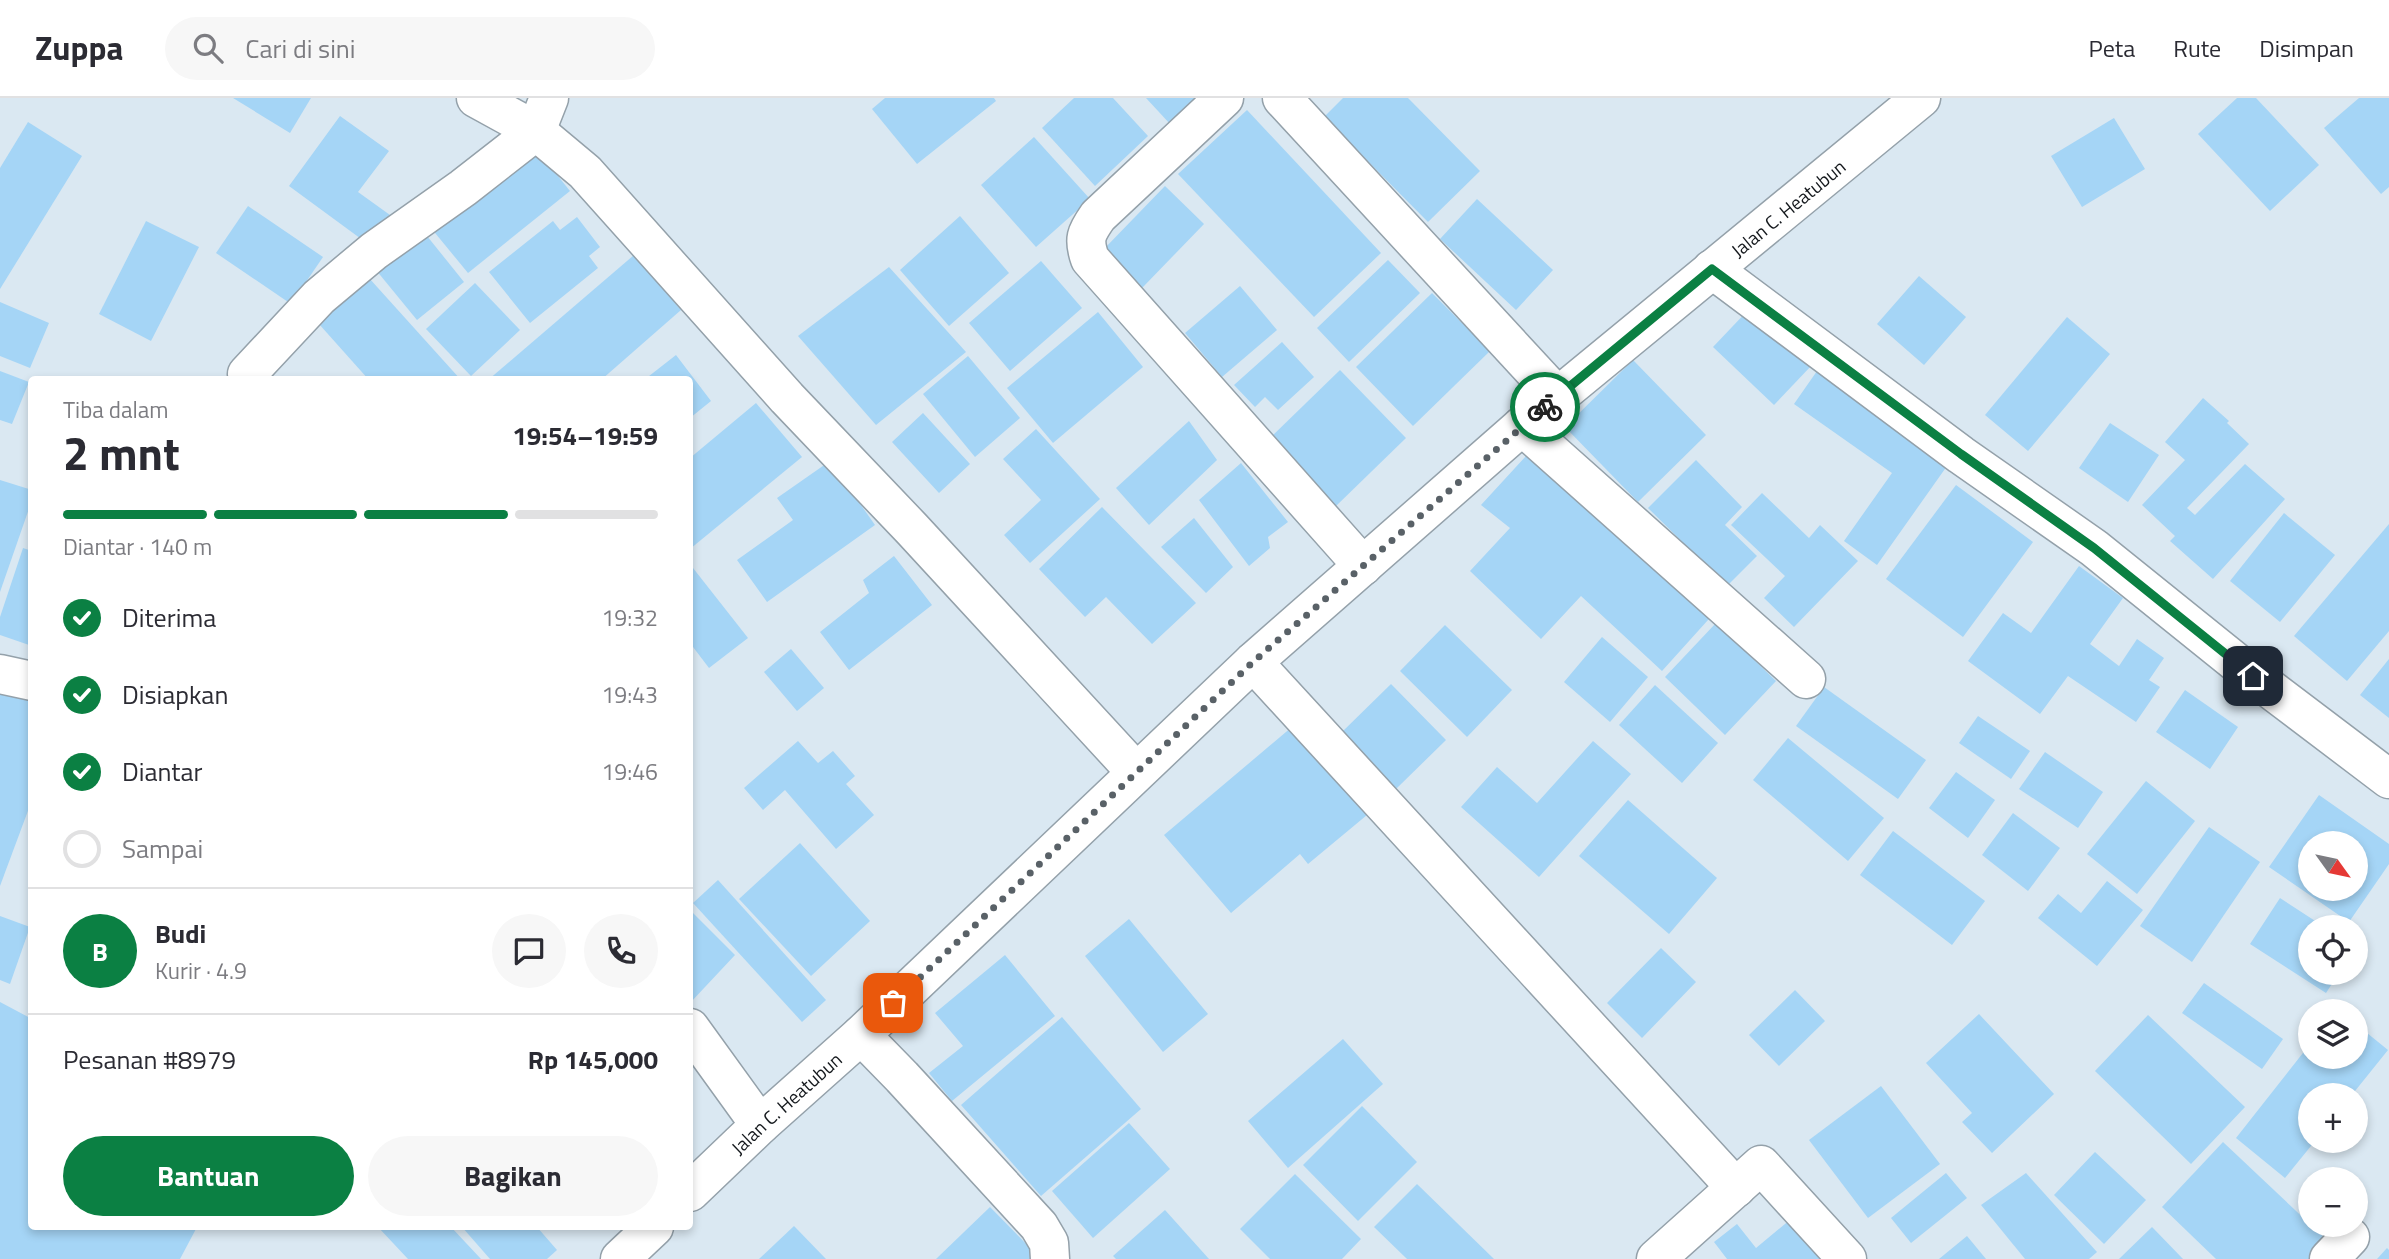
<!DOCTYPE html>
<html lang="id">
<meta charset="utf-8">
<style>
body{margin:0;font-family:"Titillium Web",sans-serif;background:#f7f7f7;color:#2b2b33;height:100vh;display:flex;flex-direction:column;font-size:26px;white-space:nowrap}
*{box-sizing:border-box;margin:0}
p{font-size:23px;color:#7c7c81}
.icon{flex:none;width:38px;height:38px;fill:none;stroke:currentColor;stroke-width:2;stroke-linecap:round;stroke-linejoin:round}
.map{position:relative;flex:1;overflow:hidden}
.side{position:absolute;left:28px;top:278px;width:665px;height:854px;display:flex;flex-direction:column;background:#fff;border-radius:7px;box-shadow:0 4px 10px #0003}
.side>*{flex:none}
.needle{width:46px;rotate:123deg}
.buttons{position:absolute;left:2298px;top:733px;display:grid;gap:14px}
.buttons a{display:grid;place-items:center;width:70px;height:70px;border-radius:50%;background:#fff;box-shadow:0 4px 10px #0003;font-size:35px}
.pin{position:absolute;display:grid;place-items:center;width:60px;height:60px;color:#fff;margin:-30px;border-radius:14px;box-shadow:0 4px 10px #0006}
.courier{position:absolute;display:grid;place-items:center;width:70px;height:70px;margin:-35px;border:5px solid #0b8043;border-radius:50%;background:#fff;color:#222;box-shadow:0 2px 9px #0007}
.overview em{font-style:normal;font-weight:700}
.overview div{display:flex;flex-direction:column-reverse}
.overview{display:flex;align-items:center;justify-content:space-between;height:119px;padding:0 35px}
h1{font-size:46px;font-weight:700;line-height:52px}
.bar{display:grid;grid-template-columns:repeat(4,1fr);gap:10px 7px;align-content:center;height:84px;padding:0 35px}
.bar i{height:9px;border-radius:5px;background:#e1e1e2}
.bar .selected{background:#0b8043}
.bar p{grid-column:span 4}
.line{display:flex;align-items:center;gap:18px;padding:0 35px;border-top:2px solid #e1e1e2}
.line div{flex:1}
.round{display:grid;place-items:center;flex:none;width:74px;height:74px;border-radius:37px;background:#f7f7f7}
ol{padding:0 35px;list-style:none}
li{display:flex;align-items:center;gap:21px;height:77px}
li p{margin-inline-start:auto}
li .icon{padding:7px;border-radius:50%;background:#0b8043;color:#fff;stroke-width:4}
li:last-child{color:#7c7c81}
li i{width:38px;height:38px;border:4px solid #e1e1e2;border-radius:50%}
.action{display:flex;gap:14px;margin-top:auto;padding:14px 35px}
.action a{flex:1;height:80px;border-radius:42px;background:#0b8043;color:#fff;font-size:28px;font-weight:700;line-height:80px;text-align:center}
.action a+a{background:#f7f7f7;color:#2b2b33}
header{display:flex;align-items:center;gap:42px;box-sizing:border-box;height:98px;padding:0 35px;background:#fff;border-bottom:2px solid #e1e1e2}
header strong{font-size:33px}
nav{display:flex;gap:38px;margin-inline-start:auto;font-size:24px}
.search{width:490px;height:63px;background:#f7f7f7;display:flex;align-items:center;gap:18px;box-sizing:border-box;padding:0 24px;border-radius:38px;color:#7c7c81;font-size:26px}
.map>svg:first-child{display:block}
.building{fill:#a5d5f6;fill-rule:evenodd}
.lines{fill:none;stroke-linecap:round;stroke-linejoin:round}
.minor-casing{stroke:#94a1aa;stroke-width:41}
.minor{stroke:#fff;stroke-width:38}
.done{stroke:#596167;stroke-width:7;stroke-dasharray:0 12.6}
.route{stroke:#0b8043;stroke-width:9}
.labels{text-anchor:middle;dominant-baseline:central;stroke-width:6;stroke-linejoin:round;paint-order:stroke}
.street-label{font-size:19px;fill:#14181c;stroke:#eaf5fd}
</style>
<header>
<strong>Zuppa</strong>
<div class="search"><svg class="icon" aria-label="search" viewBox="0 0 24 24"><circle cx="10" cy="10" r="6"/><path d="M15 15l6 6"/></svg>Cari di sini</div>
<nav><a>Peta</a><a>Rute</a><a>Disimpan</a></nav>
</header>
<div class="map">
<svg width="2389" height="1161" viewBox="0 0 2389 1161">
<rect width="100%" height="100%" fill="#dae8f2"/>
<g class="building">
<polygon points="233,0 311,0 290,35"/>
<polygon points="885,0 994,0 996,3 917,66 872,11"/>
<polygon points="1074,0 1113,0 1148,38 1095,88 1042,30"/>
<polygon points="1146,0 1199,0 1171,27"/>
<polygon points="1343,0 1408,0 1480,73 1428,124 1324,19"/>
<polygon points="2237,0 2256,0 2319,67 2270,113 2198,36"/>
<polygon points="2359,0 2389,0 2389,89 2381,96 2324,30"/>
<polygon points="1247,12 1381,155 1314,219 1178,76"/>
<polygon points="340,18 389,53 358,94 390,117 368,146 289,88"/>
<polygon points="2114,20 2145,71 2082,109 2051,58"/>
<polygon points="28,24 82,58 0,191 0,70"/>
<polygon points="1034,39 1090,101 1036,149 981,87"/>
<polygon points="533,47 570,93 468,175 431,130"/>
<polygon points="1165,88 1204,126 1142,190 1103,152"/>
<polygon points="1477,101 1553,172 1516,212 1440,141"/>
<polygon points="248,108 323,159 291,206 216,155"/>
<polygon points="960,118 1009,175 949,228 900,172"/>
<polygon points="577,119 600,149 589,158 598,170 530,225 489,174 553,123 560,132"/>
<polygon points="146,123 199,149 151,243 99,216"/>
<polygon points="423,133 464,184 417,222 376,172"/>
<polygon points="634,157 681,212 601,282 488,282"/>
<polygon points="1388,162 1420,195 1349,264 1317,230"/>
<polygon points="1041,163 1082,210 1010,273 969,225"/>
<polygon points="889,169 966,254 876,327 798,238"/>
<polygon points="1919,178 1966,219 1924,267 1877,226"/>
<polygon points="369,180 461,282 369,282 319,226"/>
<polygon points="475,185 520,232 471,278 426,231"/>
<polygon points="1240,188 1277,232 1222,279 1185,235"/>
<polygon points="1432,195 1490,253 1413,328 1356,269"/>
<polygon points="0,204 49,225 30,270 0,258"/>
<polygon points="1751,209 1812,267 1774,307 1713,249"/>
<polygon points="1098,214 1143,269 1053,345 1007,290"/>
<polygon points="2067,219 2110,256 2028,353 1985,317"/>
<polygon points="1282,244 1314,279 1278,312 1265,299 1255,309 1234,287"/>
<polygon points="676,257 711,303 690,320 690,282 644,282"/>
<polygon points="968,258 1020,320 975,359 923,296"/>
<polygon points="1633,262 1706,337 1638,404 1565,329"/>
<polygon points="1340,272 1406,340 1335,409 1269,341"/>
<polygon points="0,273 29,284 12,326 0,322"/>
<polygon points="1817,273 1947,368 1877,467 1844,443 1892,375 1794,306"/>
<polygon points="2203,300 2229,323 2227,325 2249,346 2187,410 2195,417 2245,366 2285,401 2213,481 2170,443 2175,438 2142,407 2185,362 2165,344"/>
<polygon points="756,305 802,359 690,451 690,360"/>
<polygon points="923,315 970,366 939,395 892,344"/>
<polygon points="1189,323 1217,362 1149,427 1116,390"/>
<polygon points="2110,325 2159,357 2128,404 2079,370"/>
<polygon points="1036,331 1100,401 1030,465 1004,437 1041,402 1003,361"/>
<polygon points="1536,347 1717,512 1662,573 1581,498 1541,541 1470,473 1510,430 1481,407"/>
<polygon points="1696,362 1742,409 1725,427 1757,458 1727,488 1648,410"/>
<polygon points="830,363 875,427 767,504 737,462 793,422 777,400"/>
<polygon points="1241,365 1288,424 1268,439 1270,450 1249,468 1199,402"/>
<polygon points="0,382 32,392 32,402 0,494"/>
<polygon points="1956,387 2033,444 1963,539 1886,481"/>
<polygon points="1762,395 1809,440 1820,427 1858,463 1794,529 1764,500 1785,478 1731,427"/>
<polygon points="1102,409 1196,505 1152,546 1106,499 1085,519 1039,471"/>
<polygon points="2284,415 2335,457 2280,524 2230,483"/>
<polygon points="1194,420 1233,469 1206,495 1161,449"/>
<polygon points="2389,426 2389,533 2347,583 2294,538"/>
<polygon points="23,450 32,453 32,548 0,537 0,519"/>
<polygon points="894,458 932,507 849,572 820,534 869,495 863,482"/>
<polygon points="2079,468 2123,500 2090,546 2119,568 2137,541 2164,560 2149,582 2160,589 2136,624 2068,578 2040,616 1968,563 2003,515 2031,535"/>
<polygon points="693,470 748,540 709,570 690,545 690,473"/>
<polygon points="1716,525 1776,583 1725,637 1665,579"/>
<polygon points="1445,527 1512,592 1467,639 1400,573"/>
<polygon points="1602,539 1648,579 1610,624 1564,584"/>
<polygon points="791,551 824,590 797,613 764,574"/>
<polygon points="2389,561 2389,620 2360,597"/>
<polygon points="0,583 32,594 32,702 0,788"/>
<polygon points="1391,586 1446,642 1396,691 1341,635"/>
<polygon points="1655,587 1718,645 1682,685 1619,627"/>
<polygon points="1824,589 1926,662 1898,701 1796,628"/>
<polygon points="2185,592 2238,629 2210,671 2156,634"/>
<polygon points="1978,618 2030,653 2011,681 1959,645"/>
<polygon points="1299,623 1373,712 1308,766 1300,756 1231,815 1164,737"/>
<polygon points="1788,640 1884,720 1848,763 1753,682"/>
<polygon points="798,643 818,665 833,653 855,678 846,686 874,717 836,751 785,692 763,712 744,690"/>
<polygon points="1593,643 1631,676 1539,779 1461,709 1497,669 1537,705"/>
<polygon points="2045,654 2103,694 2078,730 2019,691"/>
<polygon points="1956,674 1995,702 1968,740 1929,710"/>
<polygon points="2146,683 2195,723 2137,796 2087,756"/>
<path d="M 2319,697 L 2389,746 L 2389,766 L 2349,824 L 2269,769 ZM 2310,746 L 2356,746 L 2356,791 L 2310,791 Z"/>
<polygon points="1628,702 1717,780 1669,836 1579,758"/>
<polygon points="2013,715 2060,750 2028,793 1982,757"/>
<polygon points="2209,729 2260,764 2192,864 2140,828"/>
<polygon points="1893,733 1985,803 1952,847 1860,777"/>
<polygon points="800,745 870,823 811,878 739,801"/>
<polygon points="718,782 826,902 802,924 693,805"/>
<polygon points="2107,783 2143,812 2097,868 2038,820 2058,796 2081,815"/>
<polygon points="2280,800 2326,830 2310,830 2310,875 2339,875 2326,895 2250,846"/>
<polygon points="690,812 735,857 690,905"/>
<polygon points="0,818 30,829 10,886 0,882"/>
<polygon points="1129,821 1208,916 1163,954 1085,858"/>
<polygon points="1661,850 1696,884 1642,940 1607,905"/>
<polygon points="1005,857 1055,918 952,1003 929,975 963,948 935,915"/>
<polygon points="2204,885 2283,941 2262,971 2182,915"/>
<polygon points="1795,892 1825,923 1779,968 1749,937"/>
<polygon points="0,904 32,921 32,1129 197,1129 180,1161 0,1161"/>
<polygon points="1979,916 2054,996 1992,1055 1962,1024 1972,1015 1926,965"/>
<polygon points="2148,917 2245,1009 2191,1066 2095,973"/>
<polygon points="1062,919 1141,1011 1041,1098 961,1007"/>
<polygon points="2356,926 2388,952 2351,998 2310,998 2310,1043 2315,1043 2285,1080 2236,1040 2310,946 2310,959 2356,959"/>
<polygon points="1343,941 1383,986 1288,1070 1248,1023"/>
<polygon points="1881,988 1940,1066 1868,1120 1809,1042"/>
<polygon points="1362,1008 1417,1064 1358,1123 1303,1067"/>
<polygon points="1129,1025 1170,1071 1093,1140 1052,1093"/>
<polygon points="2223,1044 2329,1144 2313,1161 2216,1161 2162,1109"/>
<polygon points="2095,1054 2146,1102 2104,1146 2054,1097"/>
<polygon points="1946,1075 1967,1100 1911,1145 1891,1120"/>
<polygon points="2026,1075 2097,1154 2089,1161 2025,1161 1981,1107"/>
<polygon points="1295,1076 1361,1141 1342,1161 1270,1161 1240,1131"/>
<polygon points="1417,1086 1494,1161 1407,1161 1374,1129"/>
<polygon points="990,1109 1036,1156 1030,1161 936,1161"/>
<polygon points="1165,1112 1209,1161 1116,1161 1113,1158"/>
<polygon points="1791,1121 1823,1161 1727,1161 1714,1144 1737,1126 1756,1150"/>
<polygon points="794,1128 826,1161 759,1161"/>
<polygon points="378,1129 451,1129 481,1161 408,1161"/>
<polygon points="462,1129 537,1129 557,1152 547,1161 490,1161"/>
<polygon points="2152,1129 2183,1161 2119,1161"/>
<polygon points="1967,1138 1986,1161 1939,1161"/>
<polygon points="2387,1150 2389,1152 2389,1161 2377,1161"/>
</g>
<g class="lines">
<g class="minor-casing">
<g id="minor">
<polyline points="476,0 536,33 585,74 787,300 912,431 1135,673"/>
<path d="M 1224,0 L 1098,118 C 1086,135 1083,141 1090,161 L 1363,468"/>
<polyline points="1282,0 1558,299"/>
<polyline points="1712,171 1961,357 2094,450 2253,578 2389,681"/>
<polyline points="247,276 319,199 374,153 463,90 536,33 549,0"/>
<polyline points="1522,328 1806,581"/>
<polyline points="1253,564 1736,1090"/>
<polyline points="0,576 32,583"/>
<polyline points="690,930 760,1027"/>
<polyline points="861,937 902,979 1039,1128 1049,1145 1050,1161"/>
<path id="s1" d="M 690,1094 L 760,1027 L 861,937 L 1253,564 L 1522,328 L 1921,0"/>
<polyline points="620,1161 654,1129"/>
<polyline points="1656,1161 1761,1067 1847,1161"/>
<polyline points="2329,1161 2350,1139"/>
</g>
</g>
<use href="#minor" class="minor"/>
</g>
<g class="lines">
<polyline class="done" points="893,905 1253,564 1545,309"/>
<polyline class="route" points="1545,309 1712,171 1961,356 2094,450 2253,578"/>
</g>
<g class="labels">
<g class="street-label">
<text stroke="none"><textPath href="#s1" startOffset="1475">Jalan C. Heatubun</textPath></text>
<text stroke="none"><textPath href="#s1" startOffset="131">Jalan C. Heatubun</textPath></text>
</g>
</g>
</svg>
<div class="buttons">
<a><svg class="needle" viewBox="-14 -14 28 28"><path d="M0-13l5 13h-10z" fill="#e53935"/><path d="M0 13l5-13h-10z" fill="#7c7c81"/></svg></a>
<a><svg class="icon" aria-label="locate" viewBox="0 0 24 24"><circle cx="12" cy="12" r="6"/><path d="M12 2v4M12 18v4M2 12h4M18 12h4"/></svg></a>
<a><svg class="icon" aria-label="layers" viewBox="0 0 24 24"><path d="M12 4l9 5-9 5-9-5zM3 14l9 5 9-5"/></svg></a>
<a>+</a>
<a>−</a>
</div>
<div class="pin" style="left:893px;top:905px;background:#ea580c"><svg class="icon" aria-label="bag" viewBox="0 0 24 24"><path d="M5 8h14l-1 12H6zM9 8a3 3 0 0 1 6 0"/></svg></div>
<div class="pin" style="left:2253px;top:578px;background:#1f2937"><svg class="icon" aria-label="home" viewBox="0 0 24 24"><path d="M3 11l9-7 9 7M6 9v11h12V9"/></svg></div>
<div class="courier" style="left:1545px;top:309px"><svg class="icon" aria-label="bike" viewBox="0 0 24 24"><circle cx="6" cy="16" r="4"/><circle cx="18" cy="16" r="4"/><path d="M6 16l4-8h5l3 8M10 8l3 8H6M13 5h3"/></svg></div>
<section class="side">
<div class="overview"><div><h1>2 mnt</h1><p>Tiba dalam</p></div><em>19:54–19:59</em></div>
<div class="bar"><i class="selected"></i><i class="selected"></i><i class="selected"></i><i></i><p>Diantar · 140 m</p></div>
<ol>
<li><svg class="icon" aria-label="check" viewBox="0 0 24 24"><path d="M5 12l5 5 9-10"/></svg>Diterima<p>19:32</p></li>
<li><svg class="icon" aria-label="check" viewBox="0 0 24 24"><path d="M5 12l5 5 9-10"/></svg>Disiapkan<p>19:43</p></li>
<li><svg class="icon" aria-label="check" viewBox="0 0 24 24"><path d="M5 12l5 5 9-10"/></svg>Diantar<p>19:46</p></li>
<li><i></i>Sampai</li>
</ol>
<div class="line" style="height:126px"><b class="round" style="background:#0b8043;color:#fff">B</b><div><b>Budi</b><p>Kurir · 4.9</p></div><a class="round"><svg class="icon" aria-label="chat" viewBox="0 0 24 24"><path d="M4 5h16v11H9l-5 4z"/></svg></a><a class="round"><svg class="icon" aria-label="phone" viewBox="0 0 24 24"><path d="M5 4h4l2 5-3 2q2 4 5 5l2-3 5 2v4C11 20 4 13 5 4z"/></svg></a></div>
<div class="line" style="height:91px"><div>Pesanan #8979</div><b>Rp 145,000</b></div>
<div class="action"><a>Bantuan</a><a>Bagikan</a></div>
</section>
</div>
